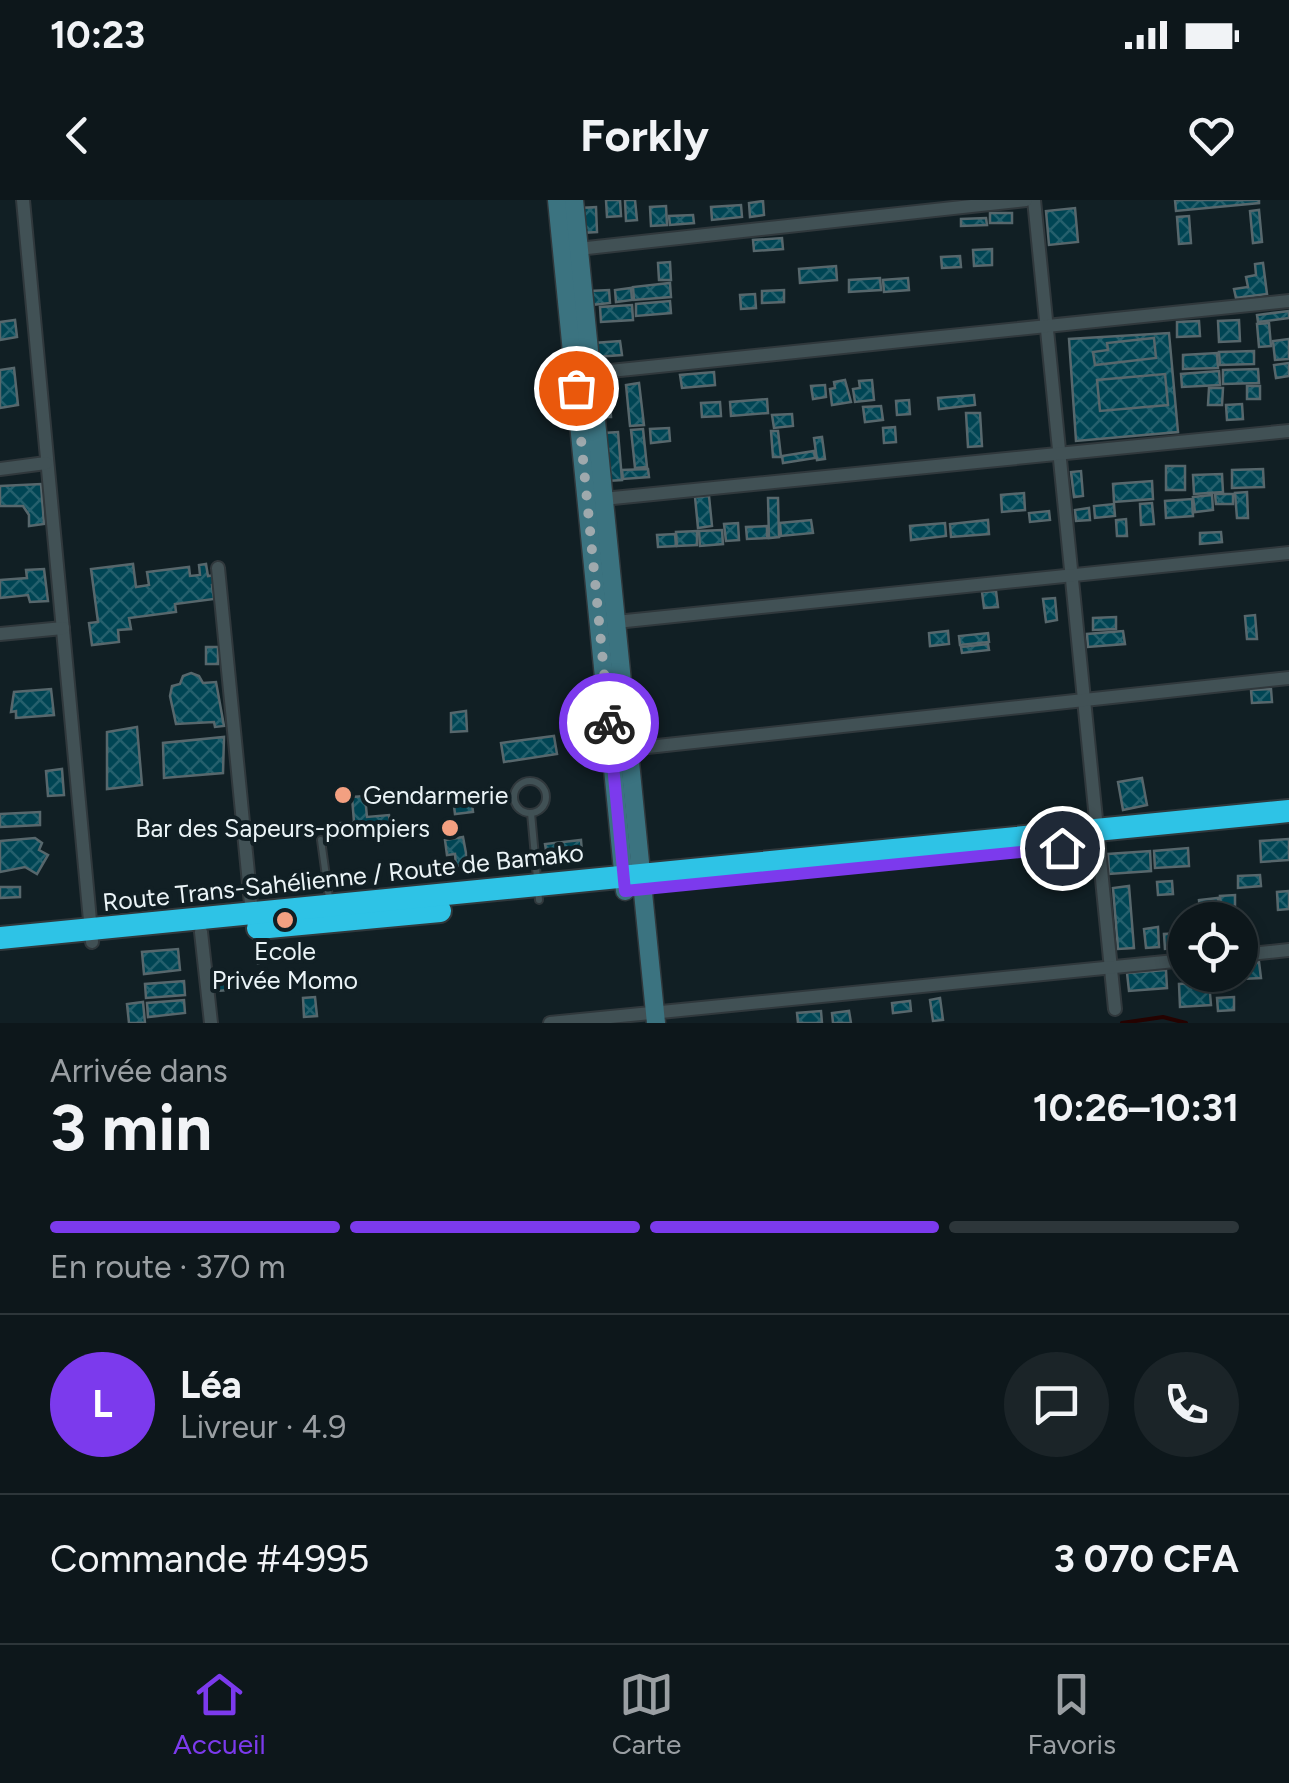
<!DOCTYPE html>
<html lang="fr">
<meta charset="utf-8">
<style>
body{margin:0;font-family:Figtree,sans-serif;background:#1b2428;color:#f1f3f6;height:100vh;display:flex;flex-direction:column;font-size:38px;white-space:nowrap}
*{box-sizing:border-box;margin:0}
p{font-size:32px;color:#9a9fa3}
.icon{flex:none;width:55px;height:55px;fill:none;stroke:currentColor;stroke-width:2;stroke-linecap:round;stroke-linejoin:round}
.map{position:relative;height:823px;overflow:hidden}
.side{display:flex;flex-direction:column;background:#0d171b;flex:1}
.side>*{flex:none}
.controls{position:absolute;left:1168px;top:702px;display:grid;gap:20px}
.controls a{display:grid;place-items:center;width:90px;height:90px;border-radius:50%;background:#0d171b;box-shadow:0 5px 15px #0003,0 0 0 2px #2d363a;font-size:50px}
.pin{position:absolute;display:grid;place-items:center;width:85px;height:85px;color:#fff;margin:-42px;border:5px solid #fff;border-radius:50%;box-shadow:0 2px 10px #0007}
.courier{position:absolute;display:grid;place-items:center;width:100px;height:100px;margin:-50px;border:8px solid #7c3aed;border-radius:50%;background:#fff;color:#222;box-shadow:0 2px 12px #0007}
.summary em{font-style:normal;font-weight:700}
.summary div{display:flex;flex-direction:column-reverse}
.summary{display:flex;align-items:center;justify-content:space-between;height:170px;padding:0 50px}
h1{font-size:65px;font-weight:700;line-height:75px}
.bar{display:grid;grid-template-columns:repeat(4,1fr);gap:15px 10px;align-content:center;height:120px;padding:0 50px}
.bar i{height:12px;border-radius:8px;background:#2d363a}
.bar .selected{background:#7c3aed}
.bar p{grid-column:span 4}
.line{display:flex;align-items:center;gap:25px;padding:0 50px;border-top:2px solid #2d363a}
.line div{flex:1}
.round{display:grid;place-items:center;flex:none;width:105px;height:105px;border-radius:52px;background:#1b2428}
.status{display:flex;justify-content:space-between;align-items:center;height:70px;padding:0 50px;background:#0d171b;direction:ltr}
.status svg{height:28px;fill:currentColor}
header{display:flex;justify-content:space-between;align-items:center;height:130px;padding:0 50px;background:#0d171b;font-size:45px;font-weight:700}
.tabs{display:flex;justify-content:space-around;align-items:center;height:140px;border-top:2px solid #2d363a;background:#0d171b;font-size:28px;color:#9a9fa3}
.tabs a{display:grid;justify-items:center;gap:5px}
.tabs .selected{color:#7c3aed}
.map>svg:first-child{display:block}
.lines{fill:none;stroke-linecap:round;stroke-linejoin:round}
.stream{stroke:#250200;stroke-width:4}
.building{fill:url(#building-cross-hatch);stroke:#57676c;stroke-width:2.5}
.lane-casing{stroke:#30383c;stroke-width:10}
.street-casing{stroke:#30383c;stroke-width:16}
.secondary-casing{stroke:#30383c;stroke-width:21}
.highway-casing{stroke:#30383c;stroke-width:26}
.lane{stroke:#415155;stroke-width:6}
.street{stroke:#415155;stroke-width:12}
.secondary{stroke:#3b7380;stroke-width:18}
.highway{stroke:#2ec3e6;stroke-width:22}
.done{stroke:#9fa9ad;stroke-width:10;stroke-dasharray:0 18}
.route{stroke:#7c3aed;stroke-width:12}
.poi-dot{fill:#f3a081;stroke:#111f24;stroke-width:4}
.labels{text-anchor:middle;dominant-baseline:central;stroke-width:8;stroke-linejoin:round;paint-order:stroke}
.poi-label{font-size:25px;fill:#ebf4f7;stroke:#111f24;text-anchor:start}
.street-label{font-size:25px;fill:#ebf4f7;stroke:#111f24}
</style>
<div class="status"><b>10:23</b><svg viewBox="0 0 49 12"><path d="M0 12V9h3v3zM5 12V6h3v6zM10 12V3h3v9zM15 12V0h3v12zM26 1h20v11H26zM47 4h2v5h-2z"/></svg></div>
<header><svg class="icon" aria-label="back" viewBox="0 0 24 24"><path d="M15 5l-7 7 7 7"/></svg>Forkly<svg class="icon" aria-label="heart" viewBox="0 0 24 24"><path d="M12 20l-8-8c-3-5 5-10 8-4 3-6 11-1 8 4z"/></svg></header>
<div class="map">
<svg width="1289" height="823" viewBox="0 0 1289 823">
<defs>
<pattern id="building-cross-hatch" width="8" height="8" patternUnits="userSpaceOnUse" patternTransform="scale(2.5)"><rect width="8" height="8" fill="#004554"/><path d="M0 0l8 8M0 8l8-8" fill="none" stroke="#25606d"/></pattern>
</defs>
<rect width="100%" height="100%" fill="#111f24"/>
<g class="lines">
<polyline class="stream" points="1122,823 1163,817 1186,823"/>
</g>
<g class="building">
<polygon points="606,0 620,0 621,16 607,17"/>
<polygon points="625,0 635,0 637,20 626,21"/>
<polygon points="1175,0 1259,0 1259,3 1176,11"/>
<polygon points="763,1 764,15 750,17 749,3"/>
<polygon points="741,5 742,17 712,20 711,7"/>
<polygon points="666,6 667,25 651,26 650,7"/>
<polygon points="596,7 597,32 582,33 580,8"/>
<polygon points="1075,8 1078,42 1049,45 1046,11"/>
<polygon points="1259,10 1262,42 1253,43 1250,11"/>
<rect x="990" y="13" width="22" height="10"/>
<polygon points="693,15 694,23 670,25 669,16"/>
<polygon points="1189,16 1191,43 1179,44 1177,17"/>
<polygon points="986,18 987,25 961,26 961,19"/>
<polygon points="782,38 783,49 754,51 753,40"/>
<polygon points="992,49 992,65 974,66 973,50"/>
<polygon points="960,56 961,67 942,68 941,57"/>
<polygon points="670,62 671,80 659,80 658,63"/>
<polygon points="1263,63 1267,94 1236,98 1234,89 1248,87 1246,77 1256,75 1255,64"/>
<polygon points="836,66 837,80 800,83 799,69"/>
<polygon points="880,78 881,90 849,92 849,80"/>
<polygon points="908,78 909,90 884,92 883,80"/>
<polygon points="670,83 671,97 634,100 633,87"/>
<polygon points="631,88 632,100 616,102 615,90"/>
<polygon points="609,90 610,103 591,105 590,91"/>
<polygon points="784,90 784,102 762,103 762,91"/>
<polygon points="755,94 756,108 741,109 740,95"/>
<polygon points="670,101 671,113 636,116 636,104"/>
<polygon points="632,105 633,120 601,122 600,107"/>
<polygon points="1289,111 1289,118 1258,122 1257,115"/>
<polygon points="15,120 17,137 0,140 0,122"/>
<polygon points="1239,120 1240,141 1219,142 1218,121"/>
<polygon points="1199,121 1200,136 1177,137 1177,122"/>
<polygon points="1269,123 1271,146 1259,147 1257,124"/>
<polygon points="1169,133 1178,232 1076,241 1069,139"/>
<polygon points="1154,138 1156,158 1095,165 1093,152 1108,150 1107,143"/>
<polygon points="1289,139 1289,159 1275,160 1273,141"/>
<polygon points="620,141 622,155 595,157 594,143"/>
<polygon points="1254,151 1254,164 1220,165 1219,152"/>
<polygon points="1217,153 1218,168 1183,169 1183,155"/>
<polygon points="1289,163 1289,176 1276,178 1274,165"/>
<polygon points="14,168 18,205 0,208 0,170"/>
<polygon points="1258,169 1259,183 1223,184 1223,170"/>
<polygon points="1219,171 1220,185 1182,187 1181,174"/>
<polygon points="714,172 715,185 682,188 680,175"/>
<polygon points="1165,174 1168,205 1100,211 1097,180"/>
<polygon points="845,180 851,202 832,205 830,189 835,188 834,182"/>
<polygon points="872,180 874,200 855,202 853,189 860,188 859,181"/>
<polygon points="609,181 611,217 600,217 599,182"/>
<polygon points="639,183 644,225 630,226 626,185"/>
<polygon points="825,185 826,197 813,199 811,186"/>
<rect x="1247" y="186" width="13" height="13"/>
<polygon points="1209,188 1223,188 1222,205 1208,205"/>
<polygon points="974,195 975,205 939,209 938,198"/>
<polygon points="767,199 768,213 731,216 730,202"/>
<polygon points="909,200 910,214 897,215 896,201"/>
<polygon points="720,202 721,216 702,217 701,203"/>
<polygon points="1242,204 1243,219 1227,220 1226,205"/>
<polygon points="881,206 883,220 865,222 863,207"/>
<polygon points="966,213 980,213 982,246 968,247"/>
<polygon points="792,214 793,226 774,228 772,215"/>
<polygon points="895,227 896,242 884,243 883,228"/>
<polygon points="669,228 670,241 651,243 650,229"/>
<polygon points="643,229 647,267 635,268 631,230"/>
<polygon points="771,231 778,231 781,257 773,257"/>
<polygon points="618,232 622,280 607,281 604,233"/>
<polygon points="822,237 825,259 817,260 814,238"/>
<polygon points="814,251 815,258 783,263 782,256"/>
<rect x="1166" y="266" width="19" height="24"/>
<polygon points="648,269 649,277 623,279 622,270"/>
<polygon points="1263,269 1264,287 1232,288 1232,270"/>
<polygon points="1081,271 1083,296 1074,297 1071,272"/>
<polygon points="1222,274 1223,292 1194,294 1193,275"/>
<polygon points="1152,281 1153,299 1114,302 1113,284"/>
<polygon points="41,284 44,324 29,326 29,315 23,306 0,306 0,286"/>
<polygon points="1247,292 1248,318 1237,318 1235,293"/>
<polygon points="1024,293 1025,310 1002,312 1001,295"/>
<polygon points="1215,294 1233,294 1233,304 1216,304"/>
<polygon points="1212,295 1213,310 1195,312 1193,297"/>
<polygon points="709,296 712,326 698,328 695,297"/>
<polygon points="768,298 778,298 779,337 769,338"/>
<polygon points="1192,299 1193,316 1166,318 1165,301"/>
<polygon points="1152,303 1154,324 1141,325 1140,304"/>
<polygon points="1114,304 1115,316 1095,318 1094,306"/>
<polygon points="1089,308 1090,320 1076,321 1075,310"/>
<polygon points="1049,311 1050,320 1030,322 1029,313"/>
<polygon points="1126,319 1127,336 1117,336 1116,320"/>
<polygon points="811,320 813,333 781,336 780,323"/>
<polygon points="988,320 989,334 951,337 950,324"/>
<polygon points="738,323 739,340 726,341 724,324"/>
<polygon points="945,323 946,336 911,340 910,326"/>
<polygon points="767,326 767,338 747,339 746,327"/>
<polygon points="722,330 723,344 700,346 699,331"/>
<polygon points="697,331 697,345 677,346 676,332"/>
<polygon points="1221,332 1222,342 1200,344 1200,333"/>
<polygon points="675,334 676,346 658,347 657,335"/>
<polygon points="133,364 136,387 149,385 147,372 189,367 190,376 200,375 199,365 206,364 208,376 216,375 217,384 212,385 214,399 175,404 176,412 129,418 131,429 118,430 119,442 92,445 89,423 98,422 91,369"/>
<polygon points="44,369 48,401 30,402 28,395 0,398 0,380 27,378 26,370"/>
<polygon points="996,391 998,407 984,408 982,392"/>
<polygon points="1055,398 1057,420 1046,422 1043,399"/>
<polygon points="1255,415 1257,439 1247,439 1245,416"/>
<polygon points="1116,417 1116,429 1093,430 1093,418"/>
<polygon points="948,431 949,444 930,446 929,433"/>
<polygon points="1123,431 1125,444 1088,447 1087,434"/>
<polygon points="988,433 989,442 960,445 959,436"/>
<polygon points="988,444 989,450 962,453 961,447"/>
<rect x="206" y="447" width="12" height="17"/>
<polygon points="191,473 199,476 203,483 216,482 224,526 215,527 214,522 176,524 170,496 172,486 180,484 183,476"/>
<polygon points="51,489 54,515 16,518 16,511 11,512 14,492"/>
<polygon points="1271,489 1272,502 1252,503 1251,490"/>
<polygon points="466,511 467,531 451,532 451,513"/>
<polygon points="137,527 142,585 107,589 107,532"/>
<polygon points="554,536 557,554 504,562 501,543"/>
<polygon points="224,537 223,573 164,578 163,543"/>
<polygon points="62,569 64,595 48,596 46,571"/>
<polygon points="1142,578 1147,605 1123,610 1118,582"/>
<polygon points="365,596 367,617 389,615 391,634 331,638 330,624 354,622 352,597"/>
<polygon points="471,596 473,612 455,614 453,598"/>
<polygon points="40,612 40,625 0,627 0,614"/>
<polygon points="463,637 468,664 456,666 455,654 447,655 445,640"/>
<polygon points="35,638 42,643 39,650 48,655 37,674 25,667 0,672 0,641"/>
<polygon points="1289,639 1289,660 1261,662 1260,641"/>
<polygon points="581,640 582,652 547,656 545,644"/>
<polygon points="1188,648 1189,666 1155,668 1154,651"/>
<polygon points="1150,651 1151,671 1109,674 1108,654"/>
<polygon points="1260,675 1261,686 1238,688 1238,676"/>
<polygon points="1172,681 1173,694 1158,695 1157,682"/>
<polygon points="1129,686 1134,748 1118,749 1113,688"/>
<polygon points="0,687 20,687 20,697 0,698"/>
<polygon points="1289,691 1289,709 1278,710 1277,692"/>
<polygon points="1235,695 1235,706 1221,707 1220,696"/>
<polygon points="1218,698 1219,710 1200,712 1199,700"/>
<polygon points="1158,727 1159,747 1146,748 1144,729"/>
<polygon points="1184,733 1185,747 1165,749 1164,734"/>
<polygon points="256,740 265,740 266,762 258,763"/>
<polygon points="178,749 180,770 144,774 142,752"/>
<polygon points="1259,762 1261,778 1241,779 1240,764"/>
<polygon points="1166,770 1167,788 1129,791 1127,773"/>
<polygon points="241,776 242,789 217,791 216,779"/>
<polygon points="184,781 185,795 146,798 145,784"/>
<polygon points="1209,782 1211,805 1180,807 1179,784"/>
<polygon points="315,797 317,816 304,817 303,798"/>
<polygon points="1234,797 1234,810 1218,811 1217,798"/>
<polygon points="940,798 943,820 933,821 930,800"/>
<polygon points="184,800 185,813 148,817 147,803"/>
<polygon points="910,801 911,811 893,813 892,803"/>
<polygon points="143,802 145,823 129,823 127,804"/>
<polygon points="821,811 822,823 798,823 797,813"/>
<polygon points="849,811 851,823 833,823 832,813"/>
</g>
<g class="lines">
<g class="lane-casing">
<g id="lane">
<circle cx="530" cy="597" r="16"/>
<polyline points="531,613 539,700"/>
<polyline points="321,640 329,698"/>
</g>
</g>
<g class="street-casing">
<g id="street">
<polyline points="23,0 92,742"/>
<polyline points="1034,0 1115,809"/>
<polyline points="578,49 1026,0"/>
<polyline points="591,173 1289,101"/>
<polyline points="0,269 46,263"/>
<polyline points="603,299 1289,231"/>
<polyline points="218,368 252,714"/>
<polyline points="616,422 1289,353"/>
<polyline points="0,434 63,428"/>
<polyline points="629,549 1289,478"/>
<polyline points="201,732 211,823"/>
<polyline points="1240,755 1289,750"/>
<polyline points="550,823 1185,760"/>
</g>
</g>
<g class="secondary-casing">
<g id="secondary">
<polyline points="557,0 625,691"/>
<polyline points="574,0 656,823"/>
</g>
</g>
<g class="highway-casing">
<g id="highway">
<polyline points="258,728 440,711"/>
<polyline points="0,738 1289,611"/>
</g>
</g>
<use href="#lane" class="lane"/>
<use href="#street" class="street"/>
<use href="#secondary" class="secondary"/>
<use href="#highway" class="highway"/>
</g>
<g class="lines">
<polyline class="done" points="576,188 609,523"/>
<polyline class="route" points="609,523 625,691 1062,648"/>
</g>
<g class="poi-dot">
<circle cx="343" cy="595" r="10"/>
<circle cx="450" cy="628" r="10"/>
<circle cx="285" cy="720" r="10"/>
</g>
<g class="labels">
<g class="poi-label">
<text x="363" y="595">Gendarmerie</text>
<text x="430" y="628" text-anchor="end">Bar des Sapeurs-pompiers</text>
<text x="285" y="751" text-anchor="middle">Ecole<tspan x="285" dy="29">Privée Momo</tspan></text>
</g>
<g class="street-label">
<text transform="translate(343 677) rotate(-6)">Route Trans-Sahélienne / Route de Bamako</text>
</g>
</g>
</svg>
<div class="controls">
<a><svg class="icon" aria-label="locate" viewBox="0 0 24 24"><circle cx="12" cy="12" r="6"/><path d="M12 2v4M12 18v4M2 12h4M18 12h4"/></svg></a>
</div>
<div class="pin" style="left:576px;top:188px;background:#ea580c"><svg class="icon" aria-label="bag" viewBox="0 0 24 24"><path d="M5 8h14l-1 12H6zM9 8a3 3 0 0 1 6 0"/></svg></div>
<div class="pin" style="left:1062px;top:648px;background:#1f2937"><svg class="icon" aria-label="home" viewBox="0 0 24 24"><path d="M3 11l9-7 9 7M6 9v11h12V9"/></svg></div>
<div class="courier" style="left:609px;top:523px"><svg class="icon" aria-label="bike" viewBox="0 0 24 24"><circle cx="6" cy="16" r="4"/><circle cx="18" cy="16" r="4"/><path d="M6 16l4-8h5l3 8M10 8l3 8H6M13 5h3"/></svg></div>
</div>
<section class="side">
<div class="summary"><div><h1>3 min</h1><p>Arrivée dans</p></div><em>10:26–10:31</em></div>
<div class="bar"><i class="selected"></i><i class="selected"></i><i class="selected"></i><i></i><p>En route · 370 m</p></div>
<div class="line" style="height:180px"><b class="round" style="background:#7c3aed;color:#fff">L</b><div><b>Léa</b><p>Livreur · 4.9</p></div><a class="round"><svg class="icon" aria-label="chat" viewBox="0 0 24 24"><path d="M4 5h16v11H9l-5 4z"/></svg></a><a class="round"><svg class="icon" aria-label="phone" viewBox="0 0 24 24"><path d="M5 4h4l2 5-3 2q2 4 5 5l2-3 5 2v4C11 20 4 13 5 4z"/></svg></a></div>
<div class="line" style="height:130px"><div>Commande #4995</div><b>3 070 CFA</b></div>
</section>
<nav class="tabs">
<a class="selected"><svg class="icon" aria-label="home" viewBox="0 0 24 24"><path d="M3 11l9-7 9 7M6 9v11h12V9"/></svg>Accueil</a>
<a><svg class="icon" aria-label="map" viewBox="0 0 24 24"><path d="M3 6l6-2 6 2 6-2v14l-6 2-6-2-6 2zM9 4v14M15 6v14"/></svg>Carte</a>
<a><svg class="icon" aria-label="saved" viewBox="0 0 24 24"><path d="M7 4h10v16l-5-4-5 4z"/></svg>Favoris</a>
</nav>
